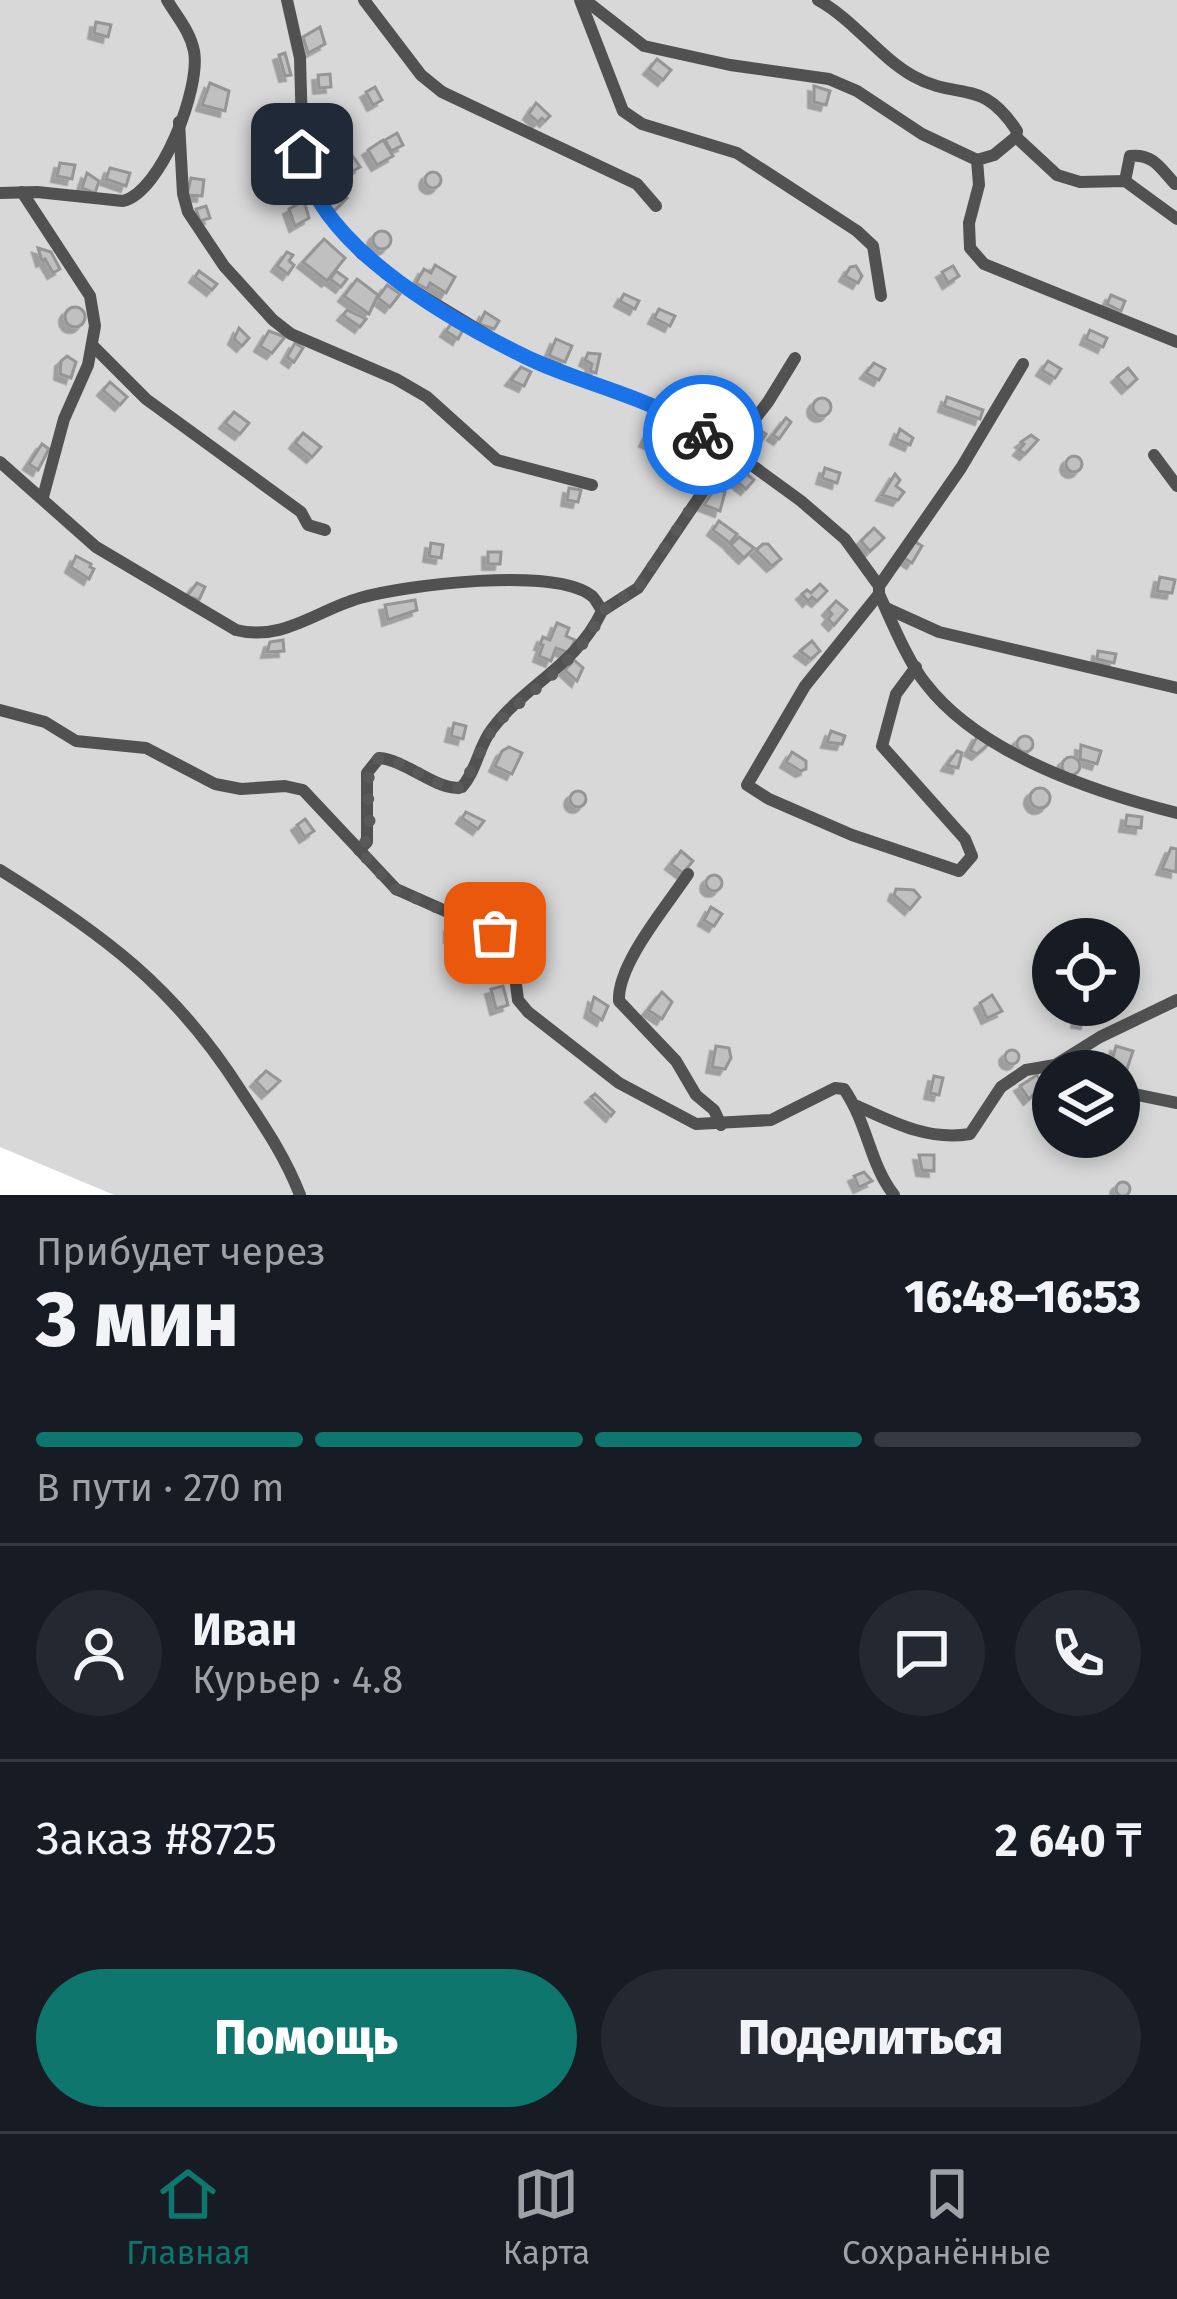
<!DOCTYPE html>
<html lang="ru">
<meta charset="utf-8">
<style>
body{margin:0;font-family:"Fira Sans",sans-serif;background:#242831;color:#f1f3f6;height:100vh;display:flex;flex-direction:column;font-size:45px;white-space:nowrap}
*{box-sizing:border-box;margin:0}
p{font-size:39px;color:#9ea1a6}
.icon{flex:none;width:66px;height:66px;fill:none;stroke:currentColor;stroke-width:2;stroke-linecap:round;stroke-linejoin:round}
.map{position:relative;height:1195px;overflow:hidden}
.details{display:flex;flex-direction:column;background:#171b24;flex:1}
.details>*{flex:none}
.buttons{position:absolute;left:1032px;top:918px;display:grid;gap:24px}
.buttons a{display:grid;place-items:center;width:108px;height:108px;border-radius:50%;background:#171b24;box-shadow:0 6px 18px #0003;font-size:60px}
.pin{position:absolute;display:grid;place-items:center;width:102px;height:102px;color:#fff;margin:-51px;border-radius:24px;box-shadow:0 6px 18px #0006}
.courier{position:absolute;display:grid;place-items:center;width:120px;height:120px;margin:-60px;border:9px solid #1a73e8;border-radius:50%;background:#fff;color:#222;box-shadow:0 3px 15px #0007}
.head em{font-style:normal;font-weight:800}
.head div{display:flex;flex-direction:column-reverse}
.head{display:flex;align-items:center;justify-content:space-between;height:204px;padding:0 36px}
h1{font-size:78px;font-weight:800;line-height:90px}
.bar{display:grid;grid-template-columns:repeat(4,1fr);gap:18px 12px;align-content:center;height:144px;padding:0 36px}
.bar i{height:15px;border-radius:9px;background:#363941}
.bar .current{background:#0f766e}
.bar p{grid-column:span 4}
.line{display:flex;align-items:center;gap:30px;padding:0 36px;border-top:3px solid #363941}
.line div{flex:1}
.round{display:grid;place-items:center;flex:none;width:126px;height:126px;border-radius:63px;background:#242831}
.action{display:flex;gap:24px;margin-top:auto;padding:24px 36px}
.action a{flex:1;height:138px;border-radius:72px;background:#0f766e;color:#fff;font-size:48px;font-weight:800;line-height:138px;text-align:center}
.action a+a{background:#242831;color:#f1f3f6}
.tabs{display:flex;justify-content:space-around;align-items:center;height:168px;border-top:3px solid #363941;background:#171b24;font-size:33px;color:#9ea1a6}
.tabs a{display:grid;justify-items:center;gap:6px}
.tabs .current{color:#0f766e}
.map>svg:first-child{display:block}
.green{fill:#d8d8d8;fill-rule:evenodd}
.building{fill:#c0c0c0;stroke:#959595;stroke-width:3;filter:url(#shadow)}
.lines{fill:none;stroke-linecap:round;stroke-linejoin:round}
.minor{stroke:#515151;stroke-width:12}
.done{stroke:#595959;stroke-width:12;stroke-dasharray:0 21.6}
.route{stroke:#1a73e8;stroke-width:15}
</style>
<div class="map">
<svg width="1177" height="1195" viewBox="0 0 1177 1195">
<defs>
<filter id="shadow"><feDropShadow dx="-5.5" dy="5.5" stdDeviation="0" flood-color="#0004"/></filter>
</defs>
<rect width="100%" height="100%" fill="#fff"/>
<path class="green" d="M 0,0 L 1177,0 L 1177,1195 L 114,1195 L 0,1147 ZM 1053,939 L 1119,939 L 1119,1005 L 1053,1005 ZM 1053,1071 L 1119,1071 L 1119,1137 L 1053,1137 Z"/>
<g class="building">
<polygon points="96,22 111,25 108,37 94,33"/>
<polygon points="320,27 325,44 308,53 303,37"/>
<polygon points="285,53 291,75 285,76 279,55"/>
<polygon points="657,59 671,70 663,80 649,69"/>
<polygon points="330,74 331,87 319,88 318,75"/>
<polygon points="210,83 229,91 225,111 202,105"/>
<polygon points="814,86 830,91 826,105 814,102"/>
<polygon points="375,87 382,100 373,105 366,92"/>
<polygon points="536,103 550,116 545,121 542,118 538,122 529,114"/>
<polygon points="293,111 296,133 288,135 287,112"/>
<polygon points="283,117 284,137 276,137 274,119"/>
<polygon points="333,122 339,137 325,143 322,128"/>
<polygon points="397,133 403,145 391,151 385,140"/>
<polygon points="383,140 393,156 377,165 368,150"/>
<polygon points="278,145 284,157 276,161 269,152"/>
<polygon points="346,146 360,167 341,178 329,158"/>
<polygon points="60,163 75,165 72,179 57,176"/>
<polygon points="110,168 130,173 126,186 106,179"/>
<polygon points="324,170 337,191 329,196 316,175"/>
<circle cx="433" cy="180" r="8"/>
<polygon points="87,173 99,181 95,193 82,188"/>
<polygon points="191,178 204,180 202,196 187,195"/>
<polygon points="340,191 347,198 334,211 327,204"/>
<polygon points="300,203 305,204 309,218 295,226 289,209"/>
<polygon points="206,206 210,218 200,221 196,209"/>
<circle cx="382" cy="240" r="9"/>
<polygon points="324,239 345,258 327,281 303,262"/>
<polygon points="38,248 51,252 60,269 53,273 45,259 42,261"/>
<polygon points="287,252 293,255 289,261 294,265 288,274 277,266"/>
<polygon points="435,265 455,277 446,293 430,283 427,289 416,283 424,269 431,273"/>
<polygon points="856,266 862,276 858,283 845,276 850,267"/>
<polygon points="953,266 959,276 948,283 942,272"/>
<polygon points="199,271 217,284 212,290 195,277"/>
<polygon points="336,271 347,279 341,287 330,279"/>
<polygon points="357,279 378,295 369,314 344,296"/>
<polygon points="387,285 400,294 390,307 378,298"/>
<polygon points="624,294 639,301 635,309 620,301"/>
<polygon points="1111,295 1125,301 1121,311 1107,304"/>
<circle cx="75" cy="317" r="10"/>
<polygon points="659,309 675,316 670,326 654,318"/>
<polygon points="347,310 366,319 360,327 343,315"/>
<polygon points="485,312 499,321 494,329 479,324"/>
<polygon points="451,324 463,330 458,339 446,331"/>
<polygon points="239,328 249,338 242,346 234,339"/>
<polygon points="1090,330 1107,338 1103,347 1086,339"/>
<polygon points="269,331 285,337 272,353 260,346"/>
<polygon points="556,339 572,346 565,362 549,355"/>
<polygon points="295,343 303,348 294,362 287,357"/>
<polygon points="588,353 600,354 596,373 590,371 592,364 585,360"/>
<polygon points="67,356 76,362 71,378 60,374 61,361"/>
<polygon points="1048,361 1061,369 1055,378 1042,370"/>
<polygon points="874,363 885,369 879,380 866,373"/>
<polygon points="521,367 531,372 524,386 511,380"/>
<polygon points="1128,368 1137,379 1127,388 1117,377"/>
<polygon points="110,382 127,397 120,405 103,390"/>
<polygon points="947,397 983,410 980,419 944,406"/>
<circle cx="822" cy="407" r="9"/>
<polygon points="234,412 249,423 240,434 225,423"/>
<polygon points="786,418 791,422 779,439 773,435"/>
<polygon points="653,425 668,432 661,448 645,441"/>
<polygon points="756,428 766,434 753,454 744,448"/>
<polygon points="900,429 913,438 910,445 896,439"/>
<polygon points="303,433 321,447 312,457 295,443"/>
<polygon points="1031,435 1038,440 1025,454 1019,450 1024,444 1021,442"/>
<polygon points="681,440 696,446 691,459 676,452"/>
<polygon points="42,444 49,449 38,470 29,464"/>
<polygon points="702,445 715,451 710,462 699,457"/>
<circle cx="1074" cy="464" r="8"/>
<polygon points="738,467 754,480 746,489 730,476"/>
<polygon points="825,468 840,473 837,483 822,478"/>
<polygon points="895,474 900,480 896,486 904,492 898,500 882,495"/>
<polygon points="716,487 725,492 720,511 704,505"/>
<polygon points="569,488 581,490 578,502 567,500"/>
<polygon points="719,521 737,534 730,543 713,530"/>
<polygon points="874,528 884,538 870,551 861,541"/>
<polygon points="739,537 754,548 744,558 731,545"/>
<polygon points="914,541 922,546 912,563 904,558"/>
<polygon points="431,543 443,545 441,558 429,556"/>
<polygon points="763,544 768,544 781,559 772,566 756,550"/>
<polygon points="488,552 501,552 500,564 488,564"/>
<polygon points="76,556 91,564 90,567 94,569 89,579 71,567"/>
<polygon points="1160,577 1175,580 1172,593 1157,591"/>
<polygon points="197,583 205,587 199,600 187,596"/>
<polygon points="820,584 827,591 817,601 812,597 808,601 802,594 807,590 811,593"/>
<polygon points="415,600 417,610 388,620 385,605"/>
<polygon points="836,601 847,610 834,625 828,619 832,614 828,610"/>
<polygon points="557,623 569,628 566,636 575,640 569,653 556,648 551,661 539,656 543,645 540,644 543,637 550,640"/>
<polygon points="283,640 284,651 267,652 270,642"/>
<polygon points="812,641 820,651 811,659 800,651"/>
<polygon points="1098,651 1116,654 1114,663 1097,659"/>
<polygon points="574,660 583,668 577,681 565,670"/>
<polygon points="454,723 466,726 463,739 451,736"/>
<polygon points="831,731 845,736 842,744 827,742"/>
<polygon points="978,735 990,743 977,754 970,750"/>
<circle cx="1025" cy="744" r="8"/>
<polygon points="1081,745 1101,751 1097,764 1080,759"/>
<polygon points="509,747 522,753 512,774 495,766 502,751"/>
<polygon points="957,751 962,753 958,768 947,765"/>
<polygon points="792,752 806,761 806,769 801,771 786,762"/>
<circle cx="1071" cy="766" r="9"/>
<circle cx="1040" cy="798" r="10"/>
<circle cx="578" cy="799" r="8"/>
<polygon points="466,812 484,821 478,829 462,818"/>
<polygon points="1127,815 1142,817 1141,828 1125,826"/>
<polygon points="305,819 314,831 305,837 297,825"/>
<polygon points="1171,848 1177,849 1176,872 1162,869"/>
<polygon points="681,851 693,861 683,873 671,864"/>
<circle cx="714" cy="883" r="8"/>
<polygon points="896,889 914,890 920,897 910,909 894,895"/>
<polygon points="711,907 722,914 714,926 704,920"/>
<polygon points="462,925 469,927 464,941 450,937 450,927 460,930"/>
<polygon points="503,986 508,1005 496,1009 491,989"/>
<polygon points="662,992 672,1002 662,1019 648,1010"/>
<polygon points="992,995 1002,1011 987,1018 980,1003"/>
<polygon points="594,997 608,1006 602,1020 590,1012"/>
<polygon points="1079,1007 1089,1009 1086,1023 1077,1022"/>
<polygon points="716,1046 729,1048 731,1058 725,1069 712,1067"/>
<polygon points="1116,1046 1133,1051 1127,1069 1111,1064"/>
<circle cx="1012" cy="1057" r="7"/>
<polygon points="266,1071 280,1081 267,1093 256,1081"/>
<polygon points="1037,1075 1043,1085 1029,1099 1020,1086"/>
<polygon points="934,1076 943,1078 939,1095 930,1093"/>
<polygon points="595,1094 614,1112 611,1116 591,1097"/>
<polygon points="919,1155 934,1155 934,1171 922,1170"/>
<polygon points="864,1172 872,1181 859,1187 854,1176"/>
<circle cx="1123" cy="1189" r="7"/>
</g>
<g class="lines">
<g class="minor">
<path d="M 287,0 L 300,58 L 303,165 L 329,216 L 362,254 L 401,283 L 515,352 L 657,408 L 731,450 L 801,501 L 845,539 L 879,586 L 879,594 C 891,620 908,662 926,684 C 981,755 1094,792 1177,813"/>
<polyline points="364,0 421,75 442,92 637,184 656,206"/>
<polyline points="580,0 623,111 642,124 737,153 857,231 873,246 881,296"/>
<polyline points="585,0 644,46 730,65 829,79 857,91 922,134 977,160"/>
<path d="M 818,0 C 854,20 878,56 913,76 C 959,102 981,76 1017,131 L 1016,137 L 1057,175 L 1080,182 L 1125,181 L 1177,219"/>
<polyline points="179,122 183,194 188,212 224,266 273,320 291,334 396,379 427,397 497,460 592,485"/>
<polyline points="1016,137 994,155 977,160 979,185 969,223 970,248 984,264 1177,342"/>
<path d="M 1125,181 L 1130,156 C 1153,153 1161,169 1175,184"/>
<polyline points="22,192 90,296 95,326 88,365 64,419 43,497"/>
<path d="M 0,193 L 37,192 L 123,201 C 161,192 201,88 194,51 C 190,31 177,17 167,0"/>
<polyline points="93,346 146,399 301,512 308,525 325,530"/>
<polyline points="1154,455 1177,486"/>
<path d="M 0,462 L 96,547 L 236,630 C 283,642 317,610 360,598 C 405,585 555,566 592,596 C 594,597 601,609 602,611 C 576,666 526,684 492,729 C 478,747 477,770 462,787 C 439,793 407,760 379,758 L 367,773 L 367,842 L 359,850"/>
<polyline points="879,586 961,468 1023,364"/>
<polyline points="879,594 805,686 747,785 769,799 852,835 959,871 972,856 965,839 882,746 896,694 916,667"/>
<polyline points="886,608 939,632 1177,688"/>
<polyline points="602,611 638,588 731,450 768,402 795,358"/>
<path d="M 0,710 L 45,722 L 76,741 L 146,748 L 215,784 L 241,789 L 285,786 L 303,790 L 396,889 L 495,933 L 503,940 L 514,968 L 518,1000 L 528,1012 L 619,1083 L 696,1124 L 771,1120 L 835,1088 L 844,1089 C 868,1124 870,1165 894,1195"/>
<path d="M 0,870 C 103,934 175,987 241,1091 C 264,1126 285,1156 300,1195"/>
<path d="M 688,874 C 667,906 617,964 619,1001 L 676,1061 L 696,1095 L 714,1110 L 721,1125"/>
<polyline points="1119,1091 1177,1103"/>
<path d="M 857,1106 C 894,1123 929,1141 970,1134 L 1001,1087 L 1026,1070 L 1055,1065 L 1100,1037 L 1177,1000"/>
</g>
</g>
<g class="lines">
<path class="done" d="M 495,933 L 395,889 L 359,850 C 384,826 353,782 379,758 C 407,760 439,792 462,788 L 494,725 L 560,668 L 590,636 L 602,611 L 638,588 L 730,450 L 703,435"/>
<path class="route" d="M 302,154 C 313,241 445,317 518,353 C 562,376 610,387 655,407 C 671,415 687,426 703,435"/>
</g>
</svg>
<div class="buttons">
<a><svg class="icon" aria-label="locate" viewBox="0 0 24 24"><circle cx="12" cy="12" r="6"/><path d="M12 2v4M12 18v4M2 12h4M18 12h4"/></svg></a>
<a><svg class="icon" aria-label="layers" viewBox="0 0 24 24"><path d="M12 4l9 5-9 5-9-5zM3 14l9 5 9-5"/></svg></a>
</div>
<div class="pin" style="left:495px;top:933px;background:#ea580c"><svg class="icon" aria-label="bag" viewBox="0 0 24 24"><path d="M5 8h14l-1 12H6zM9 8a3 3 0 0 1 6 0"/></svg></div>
<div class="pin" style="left:302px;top:154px;background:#1f2937"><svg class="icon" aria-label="home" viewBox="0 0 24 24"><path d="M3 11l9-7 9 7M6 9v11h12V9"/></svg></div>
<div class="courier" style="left:703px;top:435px"><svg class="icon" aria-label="bike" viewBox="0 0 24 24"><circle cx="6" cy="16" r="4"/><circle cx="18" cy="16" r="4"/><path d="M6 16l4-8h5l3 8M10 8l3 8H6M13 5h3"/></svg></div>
</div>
<section class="details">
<div class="head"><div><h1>3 мин</h1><p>Прибудет через</p></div><em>16:48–16:53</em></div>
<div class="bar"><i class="current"></i><i class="current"></i><i class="current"></i><i></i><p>В пути · 270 m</p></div>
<div class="line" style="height:216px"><a class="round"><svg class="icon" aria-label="person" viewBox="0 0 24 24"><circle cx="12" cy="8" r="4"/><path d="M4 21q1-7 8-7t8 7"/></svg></a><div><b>Иван</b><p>Курьер · 4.8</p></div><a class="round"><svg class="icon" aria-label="chat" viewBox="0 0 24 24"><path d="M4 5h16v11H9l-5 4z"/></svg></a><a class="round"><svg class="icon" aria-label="phone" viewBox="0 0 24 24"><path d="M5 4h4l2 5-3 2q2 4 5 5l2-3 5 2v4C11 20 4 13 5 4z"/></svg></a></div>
<div class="line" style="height:156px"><div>Заказ #8725</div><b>2 640 ₸</b></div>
<div class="action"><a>Помощь</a><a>Поделиться</a></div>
</section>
<nav class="tabs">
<a class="current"><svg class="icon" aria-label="home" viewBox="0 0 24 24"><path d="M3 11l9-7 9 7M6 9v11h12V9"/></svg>Главная</a>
<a><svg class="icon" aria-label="map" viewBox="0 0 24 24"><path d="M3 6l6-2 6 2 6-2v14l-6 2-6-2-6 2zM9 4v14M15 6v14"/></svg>Карта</a>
<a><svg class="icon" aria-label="saved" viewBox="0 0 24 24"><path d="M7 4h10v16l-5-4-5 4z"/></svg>Сохранённые</a>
</nav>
